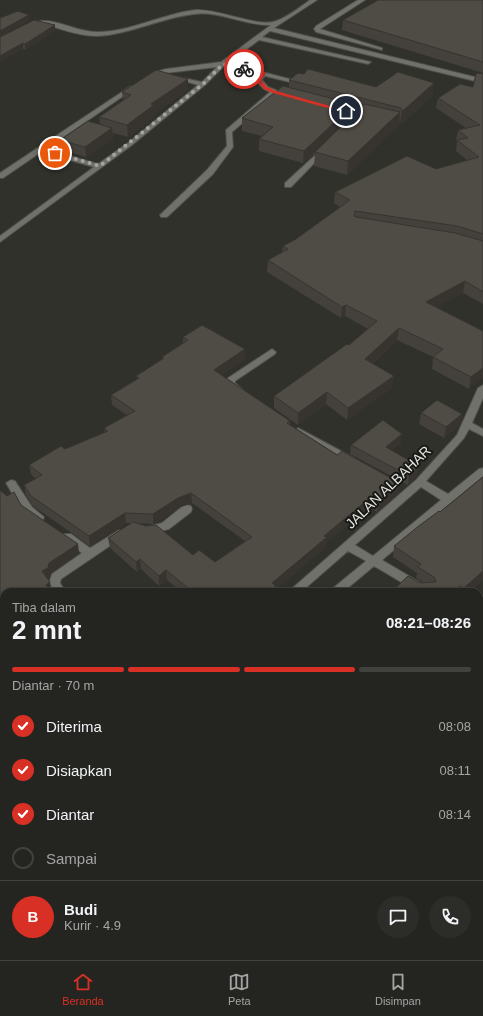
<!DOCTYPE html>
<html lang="id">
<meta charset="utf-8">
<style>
body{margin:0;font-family:Helvetica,sans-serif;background:#2c2d29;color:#f1f3f6;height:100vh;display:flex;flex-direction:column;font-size:15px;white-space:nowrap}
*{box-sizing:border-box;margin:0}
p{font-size:13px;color:#a3a5a5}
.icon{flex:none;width:22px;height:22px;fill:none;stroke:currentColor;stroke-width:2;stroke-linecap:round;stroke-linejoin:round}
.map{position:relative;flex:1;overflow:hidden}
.details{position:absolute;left:0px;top:588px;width:483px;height:372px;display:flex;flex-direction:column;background:#242520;border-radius:12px 12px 0 0;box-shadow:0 2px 6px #0003,0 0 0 1px #41423e}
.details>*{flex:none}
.pin{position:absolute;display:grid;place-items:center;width:34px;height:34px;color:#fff;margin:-17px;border:2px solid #fff;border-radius:50%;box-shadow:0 1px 4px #0007}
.courier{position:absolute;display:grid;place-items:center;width:40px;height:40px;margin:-20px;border:3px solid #d93025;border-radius:50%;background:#fff;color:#222;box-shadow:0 1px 5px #0007}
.head em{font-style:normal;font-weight:600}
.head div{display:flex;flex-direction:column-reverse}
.head{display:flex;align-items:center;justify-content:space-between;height:68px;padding:0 12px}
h1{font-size:26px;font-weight:600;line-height:30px}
.bar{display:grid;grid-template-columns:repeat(4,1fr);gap:6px 4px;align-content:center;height:48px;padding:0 12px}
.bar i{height:5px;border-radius:3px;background:#41423e}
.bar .current{background:#d93025}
.bar p{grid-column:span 4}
.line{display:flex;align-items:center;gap:10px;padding:0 12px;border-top:1px solid #41423e}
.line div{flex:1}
.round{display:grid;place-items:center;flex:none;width:42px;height:42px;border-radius:21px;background:#2c2d29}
ol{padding:0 12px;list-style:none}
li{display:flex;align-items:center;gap:12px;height:44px}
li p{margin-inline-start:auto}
li .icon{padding:4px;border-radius:50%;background:#d93025;color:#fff;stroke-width:4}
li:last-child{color:#a3a5a5}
li i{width:22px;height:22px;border:2px solid #41423e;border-radius:50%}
.dock{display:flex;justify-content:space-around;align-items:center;height:56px;border-top:1px solid #41423e;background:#242520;font-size:11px;color:#a3a5a5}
.dock a{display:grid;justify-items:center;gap:2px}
.dock .current{color:#d93025}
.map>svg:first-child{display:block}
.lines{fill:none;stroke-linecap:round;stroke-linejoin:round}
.minor-casing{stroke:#4d4e48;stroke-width:2}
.minor{fill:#70716a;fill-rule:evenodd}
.wall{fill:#44403b;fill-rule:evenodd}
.shaded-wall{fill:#373430}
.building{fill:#4f4b45;stroke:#373430}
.route{fill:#d93025}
.done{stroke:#a4a5a0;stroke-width:4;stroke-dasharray:0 7.2}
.labels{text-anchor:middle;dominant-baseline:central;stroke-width:4;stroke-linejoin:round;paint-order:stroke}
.street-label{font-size:14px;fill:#e3e3df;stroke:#181816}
</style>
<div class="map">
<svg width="483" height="960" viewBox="0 0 483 960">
<rect width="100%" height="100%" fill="#30312b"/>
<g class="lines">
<g class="minor-casing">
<g id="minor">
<path d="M 310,0 L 317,0 L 274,28 L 483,79 L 483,83 L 270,31 L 262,37 L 371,62 L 368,64 L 259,40 L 228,63 L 305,83 L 302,85 L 265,76 L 262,80 L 268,87 L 281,92 L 281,94 L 276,94 L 232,132 L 233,147 L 213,174 L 167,217 L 161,217 L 160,215 L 207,170 L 227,146 L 226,130 L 270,92 L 264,89 L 255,80 L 260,75 L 224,66 L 205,85 L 132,145 L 0,242 L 0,236 L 94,167 L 41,152 L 3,178 L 0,178 L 0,173 L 131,86 L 135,86 L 135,88 L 46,149 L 98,164 L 128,143 L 198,85 L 174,78 L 174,76 L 202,82 L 217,67 L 166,73 L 150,79 L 147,77 L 155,72 L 166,69 L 221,62 L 271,25 C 245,26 221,11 195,14 C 164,17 128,35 97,36 C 78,36 58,28 40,23 L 40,21 C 56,19 78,32 97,32 C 130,32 162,14 195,10 C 217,8 258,28 276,21 C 288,17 300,7 310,0 Z"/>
<polygon points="358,0 365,0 320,29 382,48 382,50 316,32 314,29 316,26"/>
<polygon points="324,148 327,150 326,151 291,187 285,187 285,183 322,149"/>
<path d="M 272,349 L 276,352 L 275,354 L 235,381 L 235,383 L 242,389 L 240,391 C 235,393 229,389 225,384 L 228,378 Z"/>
<path d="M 483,385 L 483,398 L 472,423 L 483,429 L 483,436 L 469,429 L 464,438 L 426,481 L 448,494 L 479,469 L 483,468 L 483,476 L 382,560 L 431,589 L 433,592 L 418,592 L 374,566 L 343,592 L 330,592 L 332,589 L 366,561 L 348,551 L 301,592 L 288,592 L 416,480 L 457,435 L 478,388 ZM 421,487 L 441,500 L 373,556 L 355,545 Z"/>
<polygon points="298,428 354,458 356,460 354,462 348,462 295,433 293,431"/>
<path d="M 11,480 L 15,481 L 32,507 L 44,517 L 43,520 C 27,524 13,494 6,483 Z"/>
<polygon points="187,505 191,506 192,509 191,512 169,529 146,535 142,534 141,531 142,528 162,523 183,506"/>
<polygon points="119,530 123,531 124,534 123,537 61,579 60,583 66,592 54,592 49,583 52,574 82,553 63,540 62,537 63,534 71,534 90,548"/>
<polygon points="483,596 483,606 479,607 479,597"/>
<polygon points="479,620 483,621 483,631 479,630"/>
<polygon points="4,697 4,709 0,710 0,698"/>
<polygon points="483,744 483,757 479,758 479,745"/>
<polygon points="479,918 483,920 483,935 479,933"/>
<polygon points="479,950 483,952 483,960 471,960 470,956 479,956"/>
<polygon points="63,956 80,956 79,960 62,960"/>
<polygon points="275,956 292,956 291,960 274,960"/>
</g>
</g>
<use href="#minor" class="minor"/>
</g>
<g class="wall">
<polygon points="483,0 483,73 342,30 343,20"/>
<polygon points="55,30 25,50 23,49 0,62 0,37"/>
<polygon points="483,74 483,304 463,293 436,307 483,331 469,389 432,369 433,357 397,340 372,364 392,388 347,420 326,404 298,425 274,408 274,396 349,345 368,329 345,316 341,318 267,272 268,260 282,252 283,246 296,239 340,207 334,203 335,192 436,169 467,160 456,151 457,141 456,140 458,130 466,128 436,108 438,98 473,87"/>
<polygon points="188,79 188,90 154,114 155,117 128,137 113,133 113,138 86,157 62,150 60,140 100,124 99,117 123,100 122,92"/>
<path d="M 289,80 L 376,87 L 434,83 L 432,96 L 404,122 L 400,124 L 399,120 L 399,125 L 347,175 L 314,166 L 315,153 L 303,163 L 259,151 L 259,139 L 262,136 L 242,131 L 242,118 L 289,87 ZM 354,109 L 357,110 L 353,114 Z"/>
<path d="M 183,337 L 245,349 L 245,359 L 221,375 L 290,421 L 290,425 L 399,493 L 377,512 L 369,507 L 326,543 L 326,547 L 276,589 L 276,592 L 181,592 L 167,580 L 159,586 L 141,569 L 137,572 L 110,548 L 108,538 L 131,523 L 126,523 L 90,546 L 33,506 L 26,495 L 24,485 L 36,479 L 31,474 L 29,465 L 105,432 L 104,428 L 127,415 L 112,405 L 111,395 L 137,379 L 136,376 L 162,360 L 162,357 L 183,344 ZM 192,503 L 245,541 L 215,562 L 193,555 L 138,523 L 153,524 L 178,508 Z"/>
<polygon points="421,413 462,414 460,425 444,438 419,424"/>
<polygon points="401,443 392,450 417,475 408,485 350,454 351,445"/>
<polygon points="483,477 483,580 469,592 391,592 420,583 423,582 416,578 417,573 393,557 394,546 440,512"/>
<polygon points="7,496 21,505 79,553 51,573 49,577 47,578 52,592 4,592 4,687 0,689"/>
</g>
<g class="shaded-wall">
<polygon points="29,15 30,20 0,37 0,31"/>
<polygon points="55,25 55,30 25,50 25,44"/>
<polygon points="23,43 23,49 0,62 0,56"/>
<polygon points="188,79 188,90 154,114 155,117 128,137 127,125 151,104"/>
<polygon points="434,83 432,96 404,122 400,124 402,111"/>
<polygon points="354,104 353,116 303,163 304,151"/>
<polygon points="400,112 399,125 347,175 348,161"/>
<polygon points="112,128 113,138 86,157 85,147"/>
<polygon points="465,281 463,293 424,314 426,302"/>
<polygon points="346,305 345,316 341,318 342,307"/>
<polygon points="399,328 397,340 364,371 365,359"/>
<polygon points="245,349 245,359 214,379 214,370"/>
<polygon points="483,368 483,378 469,389 471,377"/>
<polygon points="394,376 392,388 347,420 348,408"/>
<polygon points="327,392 326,404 298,425 298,413"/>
<polygon points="462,414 460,425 444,438 446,427"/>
<polygon points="402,434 401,443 385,456 386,447"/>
<polygon points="419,466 417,475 408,485 409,476"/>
<polygon points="400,483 399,493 377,512 378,502"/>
<polygon points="191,493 192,503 178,508 153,524 153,514 178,498"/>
<polygon points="371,497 369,507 326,543 326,547 276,589 276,592 268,592 272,583 324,536"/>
<polygon points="125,513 126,523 90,546 89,536"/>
<polygon points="78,544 79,553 51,573 49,577 44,581 42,571 49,563"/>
<polygon points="140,559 141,569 137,572 136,562"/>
<polygon points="166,570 167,580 159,586 159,576"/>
<polygon points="483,571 483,580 469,592 463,592 464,588"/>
<polygon points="50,582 52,592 51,592 46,585"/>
<polygon points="460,586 459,592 454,592"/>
<polygon points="0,678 2,678 4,687 0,689"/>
<polygon points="483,731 483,734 481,741 479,743 479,735"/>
<polygon points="4,880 4,886 0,888 0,882"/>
</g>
<g class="building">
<polygon points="378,0 483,0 483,62 343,20"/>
<polygon points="18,11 29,15 0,31 0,18"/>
<polygon points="34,20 55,25 25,44 23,43 0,56 0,37"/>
<polygon points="308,69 376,87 398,72 434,83 405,109 402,111 401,108 289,80 298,73 304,74"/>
<polygon points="156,70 188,79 151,104 154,105 127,125 99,117 131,95 122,92"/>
<polygon points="478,73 483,74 483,234 457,226 355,211 354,216 356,217 455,233 483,241 483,292 465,281 426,302 483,331 483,368 471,377 433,357 443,349 399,328 365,359 394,376 348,408 327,392 298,413 274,396 347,344 349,345 377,321 346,305 342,307 268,260 288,249 283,246 296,239 350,200 335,192 407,156 436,169 479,157 457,140 468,138 458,130 480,125 438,98 460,84 473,87 476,74"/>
<polygon points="283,86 354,104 304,151 259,139 273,127 242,118"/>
<polygon points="364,104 400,112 348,161 315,152"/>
<polygon points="88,121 112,128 85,147 60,140"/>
<polygon points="202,325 245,349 214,370 290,421 287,423 337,455 342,451 400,483 378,502 371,497 324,536 327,537 272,583 276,586 268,592 193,592 166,570 159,576 140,559 136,562 108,538 133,522 146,526 156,525 193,555 199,550 215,562 252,537 191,493 178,498 153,514 125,513 89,536 31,496 24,485 42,475 29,465 61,446 65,449 108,431 104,428 135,411 111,395 139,378 136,376 164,358 162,357 188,340 183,337"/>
<polygon points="437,400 462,414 446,427 421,413"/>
<polygon points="383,420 402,434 386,447 419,466 409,476 351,445"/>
<polygon points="483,477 483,571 464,588 460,586 454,592 391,592 408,576 420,583 436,582 434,577 418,567 421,564 394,546 420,525 439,511 440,512"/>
<polygon points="0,490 7,496 14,492 21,505 78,544 49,563 48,568 42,571 50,582 46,585 51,592 4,592 4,679 3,680 2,678 0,678"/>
<polygon points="479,726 483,729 483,731 479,735"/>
<polygon points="0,816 4,823 4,880 0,882"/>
<polygon points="108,956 138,956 142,960 104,960"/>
</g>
<polygon class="route" points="244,68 266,73 261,80 267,87 276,91 348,111 346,113 273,93 264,89 256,80 261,74 243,70"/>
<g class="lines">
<polyline class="done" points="55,153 100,166 203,84 223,64 244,69"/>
</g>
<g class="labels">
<g class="street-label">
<text transform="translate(388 487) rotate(-44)">JALAN ALBAHAR</text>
</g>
</g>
</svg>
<div class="pin" style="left:55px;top:153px;background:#ea580c"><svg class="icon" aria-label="bag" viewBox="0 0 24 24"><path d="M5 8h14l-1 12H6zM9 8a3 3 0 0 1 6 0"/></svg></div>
<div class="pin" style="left:346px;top:111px;background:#1f2937"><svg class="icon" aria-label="home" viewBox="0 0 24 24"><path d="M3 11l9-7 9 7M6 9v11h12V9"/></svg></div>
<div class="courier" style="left:244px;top:69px"><svg class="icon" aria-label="bike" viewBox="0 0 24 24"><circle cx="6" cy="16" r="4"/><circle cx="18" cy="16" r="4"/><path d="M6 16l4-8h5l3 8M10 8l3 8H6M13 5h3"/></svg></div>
<section class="details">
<div class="head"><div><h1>2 mnt</h1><p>Tiba dalam</p></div><em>08:21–08:26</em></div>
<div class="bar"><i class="current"></i><i class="current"></i><i class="current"></i><i></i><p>Diantar · 70 m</p></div>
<ol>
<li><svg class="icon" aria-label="check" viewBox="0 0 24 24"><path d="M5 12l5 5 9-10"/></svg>Diterima<p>08:08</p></li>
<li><svg class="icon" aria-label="check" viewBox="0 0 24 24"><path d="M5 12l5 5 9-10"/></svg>Disiapkan<p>08:11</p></li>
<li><svg class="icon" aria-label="check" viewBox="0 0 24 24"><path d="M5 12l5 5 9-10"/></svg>Diantar<p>08:14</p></li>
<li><i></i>Sampai</li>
</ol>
<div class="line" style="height:72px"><b class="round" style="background:#d93025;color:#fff">B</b><div><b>Budi</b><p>Kurir · 4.9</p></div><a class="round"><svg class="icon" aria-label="chat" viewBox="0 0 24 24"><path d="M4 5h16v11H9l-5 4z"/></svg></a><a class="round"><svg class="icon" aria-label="phone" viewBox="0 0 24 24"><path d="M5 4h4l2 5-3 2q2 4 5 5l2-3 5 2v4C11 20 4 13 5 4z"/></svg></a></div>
</section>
</div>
<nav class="dock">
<a class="current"><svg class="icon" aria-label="home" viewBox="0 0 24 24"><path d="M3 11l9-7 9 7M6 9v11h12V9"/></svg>Beranda</a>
<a><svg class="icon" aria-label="map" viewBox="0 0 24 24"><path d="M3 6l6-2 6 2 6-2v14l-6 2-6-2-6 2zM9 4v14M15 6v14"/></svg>Peta</a>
<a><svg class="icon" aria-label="saved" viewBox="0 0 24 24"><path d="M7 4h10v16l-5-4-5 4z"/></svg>Disimpan</a>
</nav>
